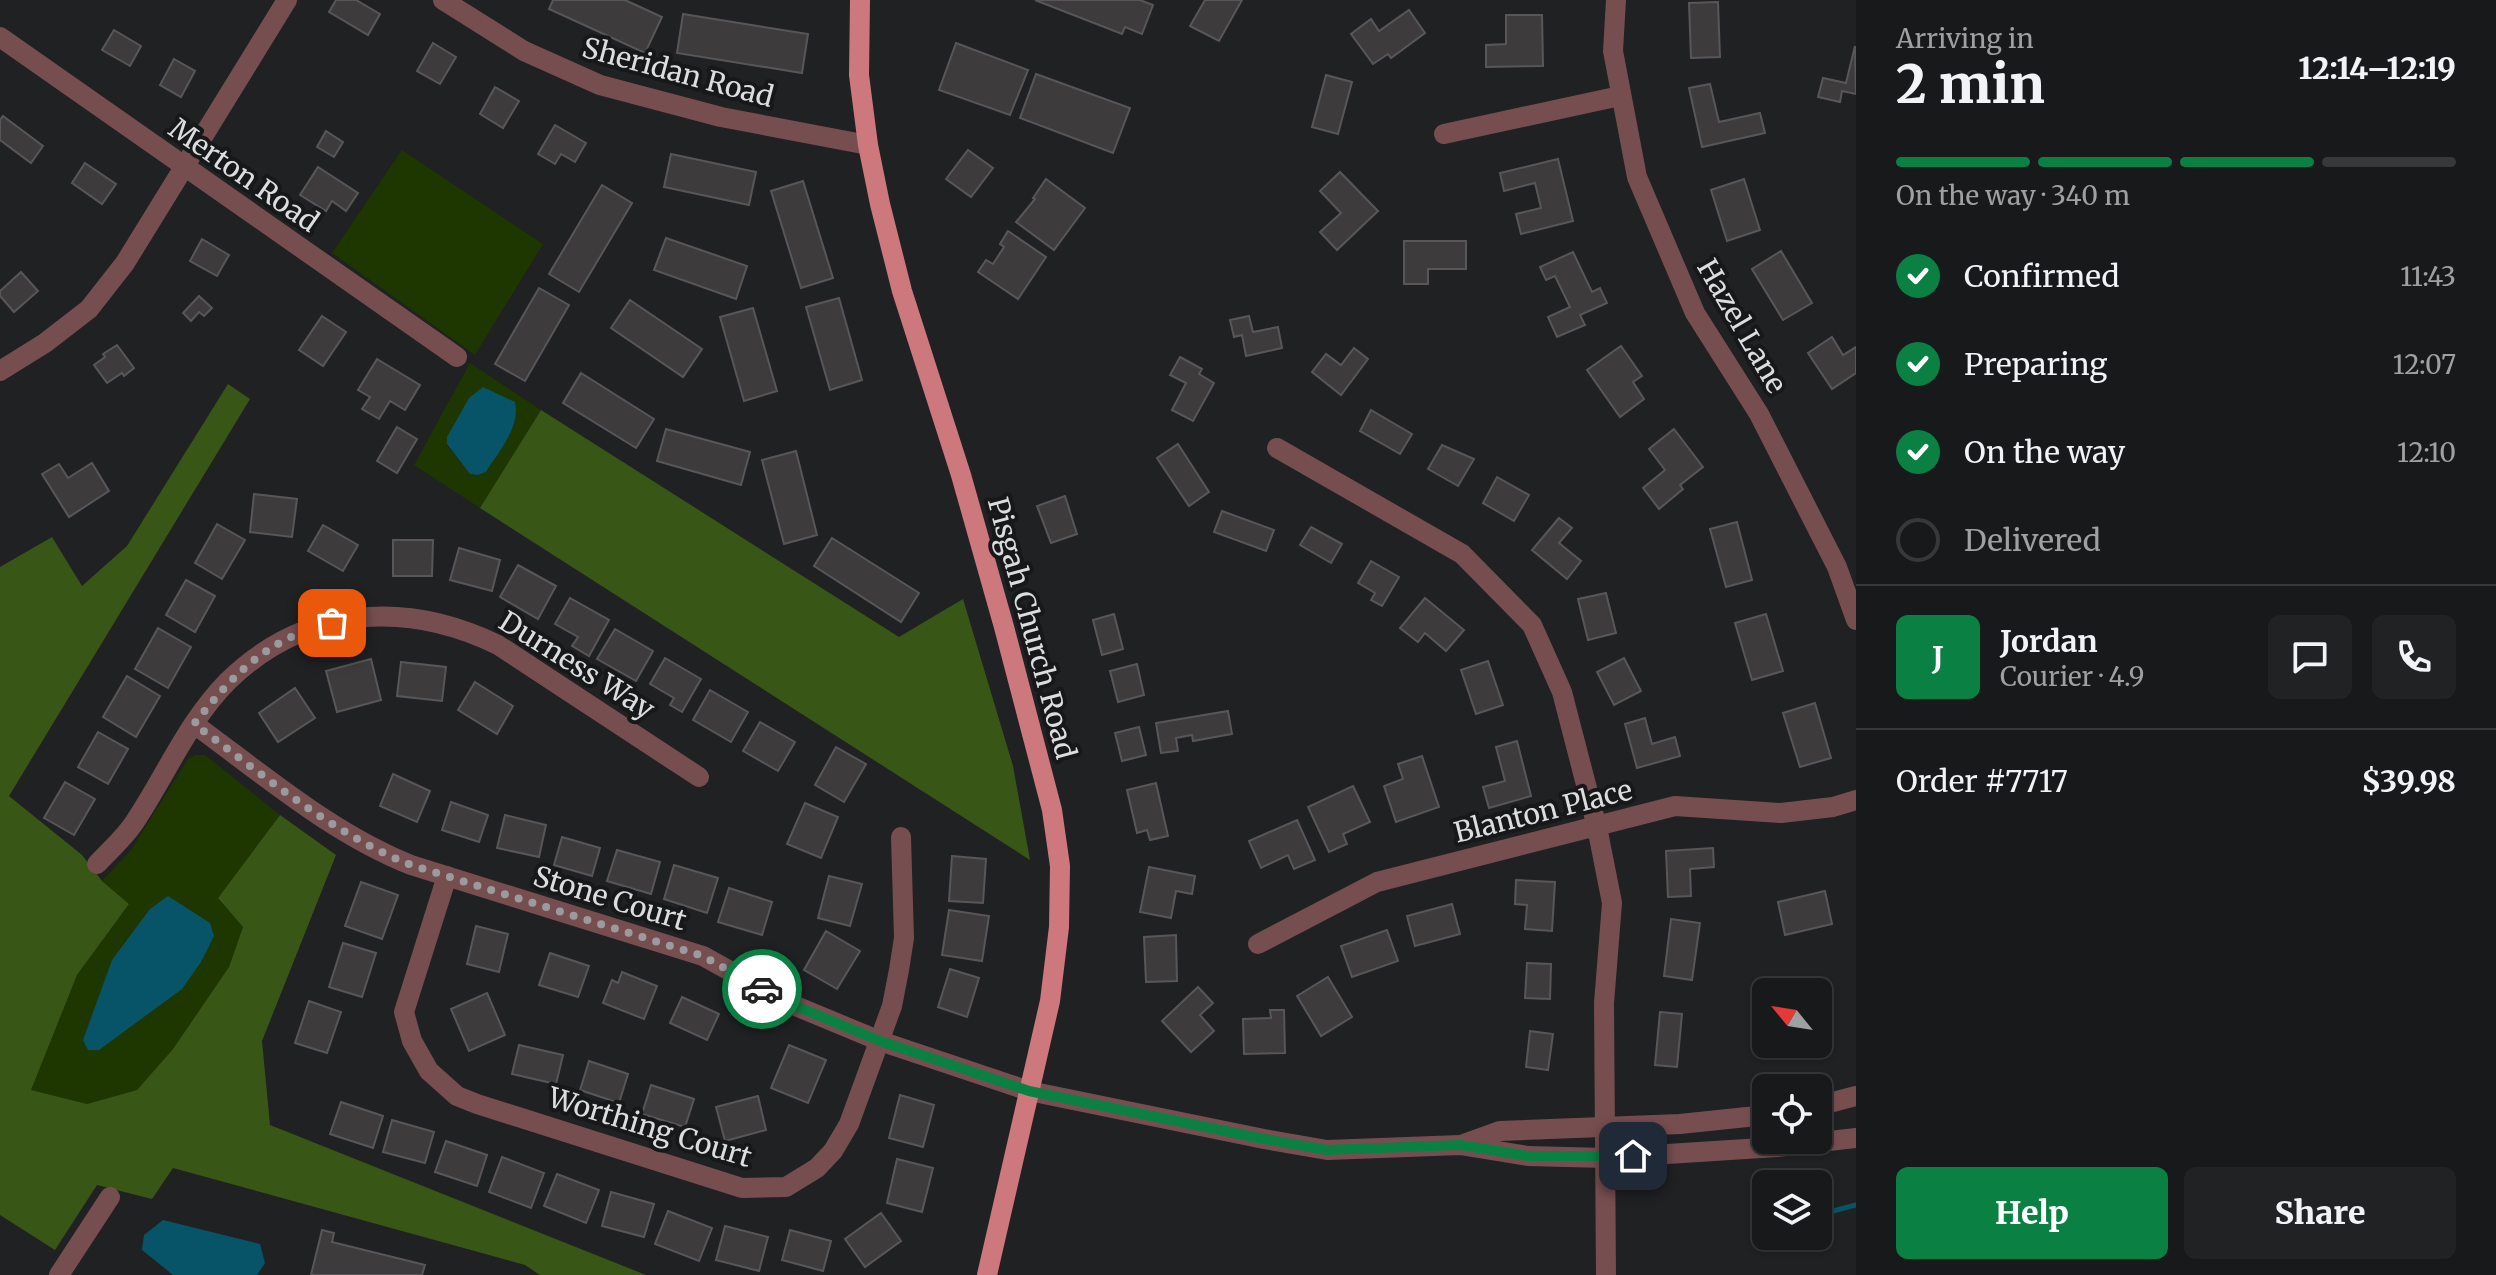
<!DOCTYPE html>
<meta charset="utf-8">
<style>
body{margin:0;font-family:Merriweather,serif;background:#212223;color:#f1f3f6;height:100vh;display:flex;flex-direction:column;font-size:30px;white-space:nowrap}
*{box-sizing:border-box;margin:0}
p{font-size:26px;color:#9fa0a2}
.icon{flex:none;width:44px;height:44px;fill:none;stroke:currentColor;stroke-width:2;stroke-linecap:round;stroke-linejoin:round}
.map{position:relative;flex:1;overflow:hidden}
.side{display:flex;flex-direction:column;background:#18191a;width:640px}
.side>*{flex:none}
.needle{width:52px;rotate:300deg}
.fabs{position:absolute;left:1752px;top:978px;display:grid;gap:16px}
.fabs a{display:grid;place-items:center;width:80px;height:80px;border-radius:12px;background:#18191a;box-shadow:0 2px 6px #0004,0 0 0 2px #363839;font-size:40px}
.pin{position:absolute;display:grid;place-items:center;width:68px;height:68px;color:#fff;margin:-34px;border-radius:16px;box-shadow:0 4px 12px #0006}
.courier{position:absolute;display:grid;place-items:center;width:80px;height:80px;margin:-40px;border:6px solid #0b8043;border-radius:50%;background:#fff;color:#222;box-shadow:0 2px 10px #0007}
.head em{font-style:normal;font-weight:800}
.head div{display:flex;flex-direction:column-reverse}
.head{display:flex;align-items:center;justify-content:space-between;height:136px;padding:0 40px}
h1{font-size:52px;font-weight:800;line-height:60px}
.bar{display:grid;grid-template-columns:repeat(4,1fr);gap:12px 8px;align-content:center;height:96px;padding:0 40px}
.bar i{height:10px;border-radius:6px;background:#363839}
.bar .current{background:#0b8043}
.bar p{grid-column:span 4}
.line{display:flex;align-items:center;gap:20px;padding:0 40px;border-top:2px solid #363839}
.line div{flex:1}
.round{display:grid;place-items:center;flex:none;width:84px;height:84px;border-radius:12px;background:#212223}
ol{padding:0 40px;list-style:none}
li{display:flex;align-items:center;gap:24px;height:88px}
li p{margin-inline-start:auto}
li .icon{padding:8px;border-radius:50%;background:#0b8043;color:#fff;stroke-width:4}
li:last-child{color:#9fa0a2}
li i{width:44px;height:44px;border:4px solid #363839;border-radius:50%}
.action{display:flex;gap:16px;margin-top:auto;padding:16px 40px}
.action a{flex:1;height:92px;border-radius:12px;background:#0b8043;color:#fff;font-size:32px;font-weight:800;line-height:92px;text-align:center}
.action a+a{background:#212223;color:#f1f3f6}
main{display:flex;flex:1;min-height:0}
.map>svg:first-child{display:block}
.green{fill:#1e3600;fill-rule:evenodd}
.forest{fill:#385716}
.water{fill:#075469}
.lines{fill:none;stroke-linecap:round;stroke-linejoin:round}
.stream{stroke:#075469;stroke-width:5}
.building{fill:#3e3b3d;stroke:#585658;stroke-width:2}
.minor{stroke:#774e4f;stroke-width:20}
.major{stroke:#cc787d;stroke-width:20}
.done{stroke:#9a9b9d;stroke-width:8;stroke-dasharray:0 14.4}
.route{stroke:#0b8043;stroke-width:10}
.labels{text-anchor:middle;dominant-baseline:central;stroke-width:8;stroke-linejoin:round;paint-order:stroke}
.street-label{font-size:28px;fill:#dcdddf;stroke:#17181a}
</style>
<main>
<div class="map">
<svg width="1856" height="1275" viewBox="0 0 1856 1275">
<rect width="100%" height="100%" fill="#202123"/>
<g class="green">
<polygon points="402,150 543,244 475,355 332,253"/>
<path d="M 470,363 L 541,410 L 480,508 L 414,465 ZM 516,409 L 514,425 L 486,472 L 478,475 L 470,474 L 447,445 Z"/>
<polygon points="195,755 205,755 280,815 218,898 243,927 229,967 173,1049 137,1090 87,1104 30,1090 77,975 129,904 102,881 131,850 188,759"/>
</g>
<g class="forest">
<polygon points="228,384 250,399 9,796 82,855 102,881 129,904 77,975 31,1090 87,1104 137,1090 173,1049 229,967 243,927 218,898 280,815 336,855 262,1041 270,1125 646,1275 540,1275 525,1265 173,1168 152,1199 97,1185 55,1250 0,1215 0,567 52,537 82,586 127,546"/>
<polygon points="541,410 899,637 963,599 1013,766 1030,860 480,508"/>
</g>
<g class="water">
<path d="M 483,387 L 515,402 C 521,427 498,452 486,472 L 478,475 L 470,474 L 447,444 L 447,437 L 469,398 Z"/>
<polygon points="168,896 210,923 214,936 201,962 182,989 99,1050 88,1050 83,1040 112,960 150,909"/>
<polygon points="163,1220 260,1244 265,1263 257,1275 173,1275 142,1250 144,1235"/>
</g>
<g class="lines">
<polyline class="stream" points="1818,1215 1856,1205"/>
</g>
<g class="building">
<polygon points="336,0 356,0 380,14 368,35 329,12"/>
<polygon points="553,0 625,0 662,17 645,53 549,9"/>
<polygon points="1035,0 1140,0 1153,5 1142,34 1125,27 1122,34"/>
<polygon points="1205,0 1242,0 1219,41 1190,26"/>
<polygon points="1718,2 1720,57 1691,58 1689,3"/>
<polygon points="1409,10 1425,33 1391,58 1388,54 1373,64 1351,34 1371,19 1379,31"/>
<polygon points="683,14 808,34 802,73 677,53"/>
<polygon points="1506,15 1542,15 1543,66 1486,67 1486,45 1506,44"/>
<polygon points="114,30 141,46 130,66 102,50"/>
<polygon points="433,43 456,57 440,84 417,71"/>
<polygon points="956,43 1028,70 1010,115 939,90"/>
<polygon points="1855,46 1856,94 1842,91 1840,102 1818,97 1823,78 1846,83"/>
<polygon points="174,59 195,71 181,97 160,85"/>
<polygon points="1036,74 1130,108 1113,153 1020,118"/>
<polygon points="1326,75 1352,82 1338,134 1312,127"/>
<polygon points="1710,84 1719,122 1760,113 1765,133 1702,147 1689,88"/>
<polygon points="495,87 519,101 503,128 480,114"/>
<polygon points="3,116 43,146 31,163 0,140 0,120"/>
<polygon points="555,125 586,143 575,162 561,154 555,164 538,154"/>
<polygon points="326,131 343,142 334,157 317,147"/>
<polygon points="968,150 993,168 971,197 946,179"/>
<polygon points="671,154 756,172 749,205 664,187"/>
<polygon points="1558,159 1573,221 1521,234 1516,214 1541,208 1535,183 1504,191 1500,173"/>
<polygon points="85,163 116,184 102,204 72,183"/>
<polygon points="318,167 358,193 346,211 332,201 326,211 300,195"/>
<polygon points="1340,172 1378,211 1337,250 1320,232 1341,213 1320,191"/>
<polygon points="1046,179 1085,208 1054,250 1016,222 1035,199 1033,198"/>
<polygon points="1744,179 1760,230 1727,241 1711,190"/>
<polygon points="803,181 833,278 801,288 771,191"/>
<polygon points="602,185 632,203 579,292 549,274"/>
<polygon points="1008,231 1046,257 1018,299 978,272 986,260 993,264 1004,247 1000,244"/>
<polygon points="666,238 747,266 736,299 654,270"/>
<polygon points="202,239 229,255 217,276 190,261"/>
<polygon points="1404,241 1466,241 1466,269 1428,269 1428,284 1404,284"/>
<polygon points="1781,251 1812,303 1783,320 1752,269"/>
<polygon points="1573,252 1592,292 1600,288 1607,303 1580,315 1585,325 1557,337 1548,317 1570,307 1555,276 1546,280 1540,267"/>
<polygon points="21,272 38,291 14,312 0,296 0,291"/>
<polygon points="539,288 569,305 525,381 495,364"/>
<polygon points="199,296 212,308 204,316 199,312 191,321 183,313"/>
<polygon points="839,298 862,380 830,390 806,307"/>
<polygon points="630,300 702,349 683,377 611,328"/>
<polygon points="753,308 777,391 744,401 720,317"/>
<polygon points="322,316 346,332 323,366 299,350"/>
<polygon points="1249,316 1253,332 1278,327 1282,348 1246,356 1242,335 1234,337 1230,320"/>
<polygon points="1832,337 1843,355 1856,347 1856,373 1832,389 1808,353"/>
<polygon points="117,345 134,368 124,376 122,373 107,383 94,365 105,357 103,354"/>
<polygon points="1621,346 1642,376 1633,382 1644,399 1620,417 1587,370"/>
<polygon points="1354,348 1368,359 1341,395 1312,372 1326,354 1341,365"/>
<polygon points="1180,357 1202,369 1199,374 1214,383 1193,421 1172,410 1186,383 1170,375"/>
<polygon points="377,359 420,385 405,410 390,401 379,419 362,409 370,397 358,390"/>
<polygon points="581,373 654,419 636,448 563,403"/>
<polygon points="1371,410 1412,434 1400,454 1360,431"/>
<polygon points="397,427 417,439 397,473 377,461"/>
<polygon points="666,429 750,452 741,485 657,461"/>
<polygon points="1674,429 1703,467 1680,485 1683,489 1659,509 1643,488 1665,470 1649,449"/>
<polygon points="1178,444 1209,492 1189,506 1157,458"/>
<polygon points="1442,445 1474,459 1458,486 1428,469"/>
<polygon points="796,451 817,535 784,544 762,460"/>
<polygon points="92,463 109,491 69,517 42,474 59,464 68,478"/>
<polygon points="1497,477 1529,495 1514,521 1483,503"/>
<polygon points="254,494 297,499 292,537 250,532"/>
<polygon points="1065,496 1077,534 1051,543 1037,506"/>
<polygon points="1222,511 1274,530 1266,551 1214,532"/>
<polygon points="1559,518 1572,528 1559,543 1581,561 1567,579 1532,550"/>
<polygon points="1737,522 1752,580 1726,587 1710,529"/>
<polygon points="217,524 245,540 222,579 195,563"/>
<polygon points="323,525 358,545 343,571 308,551"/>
<polygon points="1311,527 1342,544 1331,563 1300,545"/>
<polygon points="832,538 919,593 901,622 814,566"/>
<polygon points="393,540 433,540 432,576 393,576"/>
<polygon points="459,548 500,560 492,591 450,580"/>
<polygon points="1371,561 1399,577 1382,606 1371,600 1375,593 1358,583"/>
<polygon points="518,565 556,586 538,619 500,597"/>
<polygon points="186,580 215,596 195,632 166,615"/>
<polygon points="1606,593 1616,633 1588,640 1578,599"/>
<polygon points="570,598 609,620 589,656 572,646 578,637 555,624"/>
<polygon points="1425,598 1464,630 1446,651 1425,633 1418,642 1400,628"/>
<polygon points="1114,614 1123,649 1102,655 1093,620"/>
<polygon points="1766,614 1783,671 1752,680 1735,623"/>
<polygon points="158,628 191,647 168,688 135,669"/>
<polygon points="615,629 653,651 636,681 597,659"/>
<polygon points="665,658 701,679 682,712 670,705 674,698 650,684"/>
<polygon points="1624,658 1641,691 1614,705 1597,672"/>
<polygon points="371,659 381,700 337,712 326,671"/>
<polygon points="1488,661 1503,705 1476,714 1461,670"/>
<polygon points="401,662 446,667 442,701 397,696"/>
<polygon points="1137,664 1144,695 1118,702 1110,671"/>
<polygon points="127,676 160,696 136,737 103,717"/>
<polygon points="475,682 513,706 497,734 458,710"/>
<polygon points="295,688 315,718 278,742 259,713"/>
<polygon points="710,690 748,712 731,742 693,720"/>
<polygon points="1815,703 1831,758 1800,767 1783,713"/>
<polygon points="1228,711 1232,734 1193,741 1192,735 1176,738 1178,751 1161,753 1156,723"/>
<polygon points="1645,718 1652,744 1675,737 1680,756 1637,768 1625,724"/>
<polygon points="760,722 795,742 778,771 743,751"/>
<polygon points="1139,727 1146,755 1122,761 1115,733"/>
<polygon points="98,732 128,749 108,784 78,767"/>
<polygon points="1517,741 1531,796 1489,808 1483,787 1505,781 1496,747"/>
<polygon points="836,747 866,764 844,802 815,785"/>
<polygon points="1422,756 1439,807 1396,822 1384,786 1403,779 1398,764"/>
<polygon points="393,774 430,791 417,822 380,806"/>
<polygon points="65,782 95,799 74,835 44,818"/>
<polygon points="1156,783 1168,836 1150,840 1147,830 1137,833 1127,790"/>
<polygon points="1353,786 1370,822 1343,834 1347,844 1329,852 1308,807"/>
<polygon points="451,802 488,815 479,842 442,830"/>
<polygon points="805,803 838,817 821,858 787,844"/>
<polygon points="505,815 546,825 539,857 497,848"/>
<polygon points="1297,820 1315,860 1294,869 1288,855 1261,868 1249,841"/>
<polygon points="562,837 600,848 592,876 554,865"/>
<polygon points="1713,848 1714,867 1690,869 1691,896 1668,897 1666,851"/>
<polygon points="617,850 660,862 651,894 607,881"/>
<polygon points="952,856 986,859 983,903 949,901"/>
<polygon points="674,865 718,878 707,913 664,899"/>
<polygon points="1149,867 1195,876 1192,894 1176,891 1171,918 1140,912"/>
<polygon points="829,876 862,884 850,926 818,918"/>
<polygon points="1516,880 1555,882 1552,931 1525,929 1527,905 1515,904"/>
<polygon points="361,882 398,895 382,939 345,926"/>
<polygon points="729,888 772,902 762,935 718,922"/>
<polygon points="1825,891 1832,924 1785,935 1778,902"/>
<polygon points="1452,904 1460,934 1415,946 1407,916"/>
<polygon points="949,910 989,916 982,961 942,955"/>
<polygon points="1671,919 1700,923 1692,980 1664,976"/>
<polygon points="476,926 508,934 499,972 467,964"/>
<polygon points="1387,930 1398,961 1352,977 1341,946"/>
<polygon points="826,931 860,951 837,989 804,970"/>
<polygon points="1176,935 1177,981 1146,982 1144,937"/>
<polygon points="343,943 376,953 362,997 329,987"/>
<polygon points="550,953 589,966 578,997 539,985"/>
<polygon points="1527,963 1551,964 1550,999 1525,998"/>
<polygon points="950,969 979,978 967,1017 938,1007"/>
<polygon points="622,972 657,986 644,1019 603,1003 612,980 618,983"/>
<polygon points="1328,977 1352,1017 1321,1036 1297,996"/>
<polygon points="1198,987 1213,1003 1200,1015 1214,1031 1191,1052 1162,1021"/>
<polygon points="487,993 505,1035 469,1051 451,1009"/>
<polygon points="682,997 719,1014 707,1040 670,1023"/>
<polygon points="309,1001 341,1012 327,1053 295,1043"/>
<polygon points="1270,1010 1284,1010 1285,1053 1244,1054 1243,1019 1271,1018"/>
<polygon points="1660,1012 1682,1014 1677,1067 1655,1065"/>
<polygon points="1530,1031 1553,1034 1548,1070 1526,1067"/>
<polygon points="519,1045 563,1055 556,1084 512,1074"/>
<polygon points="789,1045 826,1060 808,1103 771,1088"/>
<polygon points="589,1061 628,1074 619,1103 580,1090"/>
<polygon points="651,1085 694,1099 685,1127 642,1114"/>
<polygon points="900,1095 934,1105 923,1147 889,1138"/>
<polygon points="758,1096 766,1130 725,1141 716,1107"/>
<polygon points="341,1102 383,1116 373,1148 330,1134"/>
<polygon points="392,1120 434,1132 425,1163 383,1152"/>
<polygon points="446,1141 487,1155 477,1186 435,1172"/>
<polygon points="502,1157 544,1173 531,1208 489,1192"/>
<polygon points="897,1159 933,1168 922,1212 887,1203"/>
<polygon points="557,1174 599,1190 586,1223 544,1206"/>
<polygon points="611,1192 654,1204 644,1237 602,1226"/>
<polygon points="668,1211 712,1228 699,1261 655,1244"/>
<polygon points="881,1213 901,1241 865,1267 845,1239"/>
<polygon points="725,1226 768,1237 759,1271 716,1260"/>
<polygon points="322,1230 334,1233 332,1242 425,1265 422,1275 311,1275"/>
<polygon points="790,1230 831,1241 823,1271 782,1260"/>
</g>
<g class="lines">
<g class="minor">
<polyline points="443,0 524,51 600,85 721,117 868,145"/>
<polyline points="1616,0 1613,51 1637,177 1695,313 1759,414 1837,567 1856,620"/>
<polyline points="0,37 457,357"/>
<polyline points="1444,134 1620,96"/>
<polyline points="0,371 45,343 89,309 125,263 287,0"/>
<polyline points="1277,448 1462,554 1532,625 1562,692 1597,827 1612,903 1604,1003 1606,1275"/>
<path d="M 194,724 C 264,775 331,833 411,865 L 703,956 L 786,1002 L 880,1041 L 1029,1091 L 1264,1139 L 1327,1150 L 1460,1145 L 1528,1156 L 1605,1158 L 1777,1147 L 1856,1138"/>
<path d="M 97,864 C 109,851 124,838 134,823 C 165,777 188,721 228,681 C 305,606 405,600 498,645 L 699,777"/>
<polyline points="447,876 404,1012 412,1041 429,1071 457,1096 477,1104 742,1188 786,1187 817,1168 833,1151 849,1124 892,1006 899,970 904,938 901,837"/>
<polyline points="1258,944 1377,882 1675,806 1781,813 1833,807 1856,800"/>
<polyline points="1818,1106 1856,1096"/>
<polyline points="1464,1144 1500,1131 1680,1124 1766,1115"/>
<polyline points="59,1275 110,1197"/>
</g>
<polyline class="major" points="860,0 859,75 868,145 880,204 902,291 961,475 1004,627 1052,810 1060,866 1059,927 1050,1001 987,1275"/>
</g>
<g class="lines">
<path class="done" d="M 332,623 C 266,639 235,673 194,724 C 264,775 331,833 411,865 L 703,956 L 762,989"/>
<polyline class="route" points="762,989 786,1002 880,1041 1029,1091 1264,1139 1327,1150 1460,1145 1528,1156 1633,1156"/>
</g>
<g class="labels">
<g class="street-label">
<text transform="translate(678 72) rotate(15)">Sheridan Road</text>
<text transform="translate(244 175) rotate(35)">Merton Road</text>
<text transform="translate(1742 326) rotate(60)">Hazel Lane</text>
<text transform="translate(1032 628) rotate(75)">Pisgah Church Road</text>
<text transform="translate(577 665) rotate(32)">Durness Way</text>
<text transform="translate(1543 811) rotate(-14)">Blanton Place</text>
<text transform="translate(610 898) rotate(17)">Stone Court</text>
<text transform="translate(650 1127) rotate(17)">Worthing Court</text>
</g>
</g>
</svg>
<div class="fabs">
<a><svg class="needle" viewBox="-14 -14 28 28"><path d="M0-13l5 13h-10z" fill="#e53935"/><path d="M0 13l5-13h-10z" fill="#9fa0a2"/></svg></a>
<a><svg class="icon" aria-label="locate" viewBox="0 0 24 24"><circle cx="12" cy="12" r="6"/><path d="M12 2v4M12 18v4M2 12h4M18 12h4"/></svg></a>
<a><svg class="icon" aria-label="layers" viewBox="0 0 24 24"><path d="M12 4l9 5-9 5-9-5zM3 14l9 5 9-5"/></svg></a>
</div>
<div class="pin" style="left:332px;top:623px;background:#ea580c"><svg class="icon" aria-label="bag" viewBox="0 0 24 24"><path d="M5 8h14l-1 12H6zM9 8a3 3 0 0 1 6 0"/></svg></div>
<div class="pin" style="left:1633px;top:1156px;background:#1f2937"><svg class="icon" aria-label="home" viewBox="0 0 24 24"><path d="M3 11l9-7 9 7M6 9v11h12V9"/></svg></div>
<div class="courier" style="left:762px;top:989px"><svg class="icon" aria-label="car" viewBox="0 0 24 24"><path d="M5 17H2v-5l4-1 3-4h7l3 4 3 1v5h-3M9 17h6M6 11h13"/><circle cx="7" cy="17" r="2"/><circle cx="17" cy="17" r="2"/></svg></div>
</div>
<section class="side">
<div class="head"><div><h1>2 min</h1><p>Arriving in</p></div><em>12:14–12:19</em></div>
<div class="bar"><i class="current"></i><i class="current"></i><i class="current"></i><i></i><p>On the way · 340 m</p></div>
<ol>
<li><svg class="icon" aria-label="check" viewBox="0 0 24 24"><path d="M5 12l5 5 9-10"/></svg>Confirmed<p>11:43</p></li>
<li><svg class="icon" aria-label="check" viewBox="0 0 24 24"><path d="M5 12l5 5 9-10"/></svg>Preparing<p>12:07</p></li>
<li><svg class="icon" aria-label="check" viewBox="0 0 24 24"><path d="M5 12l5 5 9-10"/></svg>On the way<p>12:10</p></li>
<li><i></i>Delivered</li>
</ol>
<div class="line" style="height:144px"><b class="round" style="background:#0b8043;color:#fff">J</b><div><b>Jordan</b><p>Courier · 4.9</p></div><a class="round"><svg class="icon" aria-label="chat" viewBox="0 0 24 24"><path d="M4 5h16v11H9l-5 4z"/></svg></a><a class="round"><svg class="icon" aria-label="phone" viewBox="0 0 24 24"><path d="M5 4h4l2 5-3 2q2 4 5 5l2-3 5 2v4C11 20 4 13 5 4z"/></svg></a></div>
<div class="line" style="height:104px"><div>Order #7717</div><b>$39.98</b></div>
<div class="action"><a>Help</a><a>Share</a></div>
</section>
</main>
